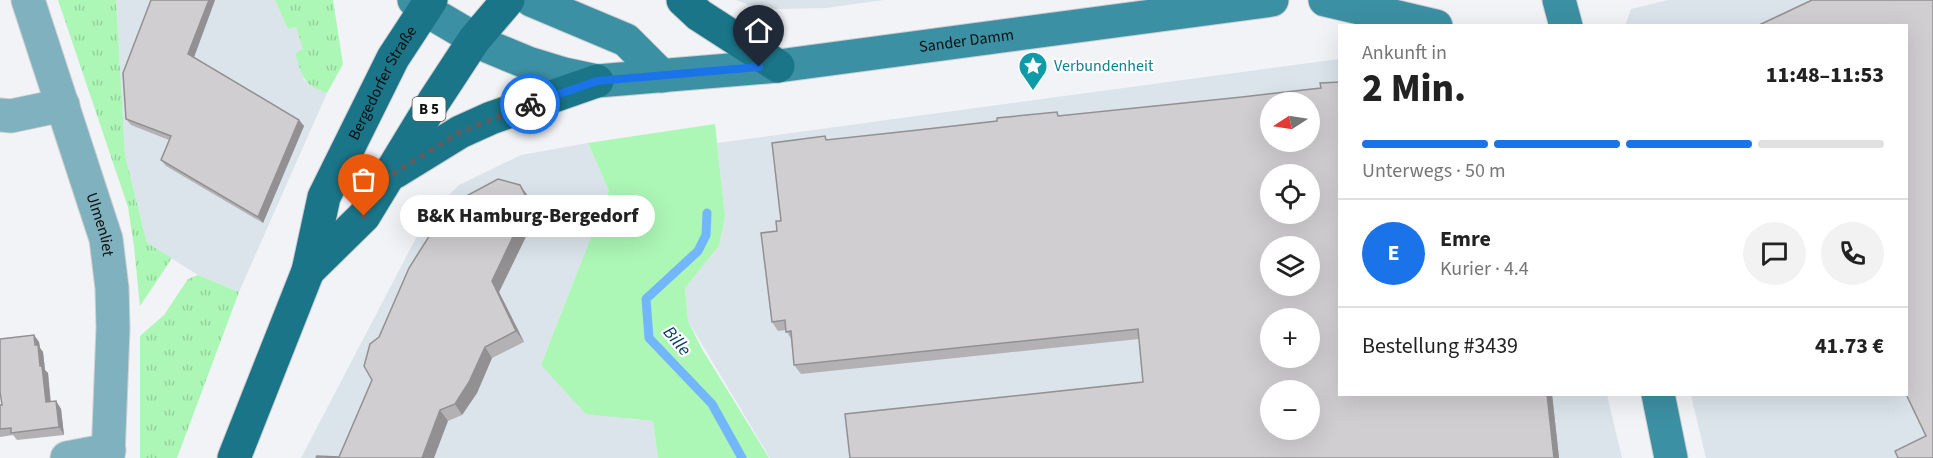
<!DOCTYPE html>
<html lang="de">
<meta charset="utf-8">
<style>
body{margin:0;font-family:"Source Sans 3",sans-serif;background:#f2f2f2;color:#222;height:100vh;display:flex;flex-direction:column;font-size:22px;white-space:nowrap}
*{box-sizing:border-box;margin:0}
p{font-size:20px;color:#767676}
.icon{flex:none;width:33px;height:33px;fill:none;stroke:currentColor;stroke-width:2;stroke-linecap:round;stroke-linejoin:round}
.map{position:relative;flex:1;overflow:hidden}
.side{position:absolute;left:1338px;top:24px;width:570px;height:372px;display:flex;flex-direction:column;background:#fff;border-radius:0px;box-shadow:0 6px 24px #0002}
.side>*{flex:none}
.needle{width:39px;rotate:258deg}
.fabs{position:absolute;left:1260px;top:92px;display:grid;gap:12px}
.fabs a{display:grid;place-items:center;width:60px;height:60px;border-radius:50%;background:#fff;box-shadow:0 6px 24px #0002;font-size:30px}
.pin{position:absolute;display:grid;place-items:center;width:51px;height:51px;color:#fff;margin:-62px -26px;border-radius:50% 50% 50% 0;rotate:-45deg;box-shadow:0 0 6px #0007}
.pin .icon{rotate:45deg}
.courier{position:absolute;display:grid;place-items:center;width:60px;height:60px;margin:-30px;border:4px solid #1a73e8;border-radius:50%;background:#fff;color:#222;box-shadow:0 2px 8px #0007}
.bubble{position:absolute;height:42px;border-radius:21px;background:#fff;box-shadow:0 6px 24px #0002;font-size:20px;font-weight:800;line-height:42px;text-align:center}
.overview em{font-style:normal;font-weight:800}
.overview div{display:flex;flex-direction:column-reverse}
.overview{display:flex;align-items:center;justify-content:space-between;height:102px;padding:0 24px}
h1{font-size:39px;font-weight:800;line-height:45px}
.bar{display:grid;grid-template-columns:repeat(4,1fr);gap:9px 6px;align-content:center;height:72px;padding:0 24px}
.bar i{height:8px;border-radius:4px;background:#e0e0e0}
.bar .current{background:#1a73e8}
.bar p{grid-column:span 4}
.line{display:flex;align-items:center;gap:15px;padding:0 24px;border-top:2px solid #e0e0e0}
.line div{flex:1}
.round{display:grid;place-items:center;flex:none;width:63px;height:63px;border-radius:32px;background:#f2f2f2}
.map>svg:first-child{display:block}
.built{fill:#dbe4eb;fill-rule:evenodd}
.grass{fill:url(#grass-tufts)}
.park{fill:#acf6b6}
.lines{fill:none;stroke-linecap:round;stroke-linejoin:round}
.stream{stroke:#72b6fe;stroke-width:9}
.street-casing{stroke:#cdced1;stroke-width:35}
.secondary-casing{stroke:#cdced1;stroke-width:35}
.primary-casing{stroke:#cdced1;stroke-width:35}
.street{stroke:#7fb1be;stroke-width:33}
.secondary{stroke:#3c90a3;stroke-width:33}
.primary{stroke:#1a7588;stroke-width:33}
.wall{fill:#b3b1b3}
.shaded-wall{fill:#929092}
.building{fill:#d0ced0;stroke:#929092;stroke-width:1.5;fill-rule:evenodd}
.done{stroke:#5d5e5f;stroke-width:6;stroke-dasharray:0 10.8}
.route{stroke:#1a73e8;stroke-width:8}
.labels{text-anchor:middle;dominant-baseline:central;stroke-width:4.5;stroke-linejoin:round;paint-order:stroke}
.shield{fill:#fff;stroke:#565656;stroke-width:1.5}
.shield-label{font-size:15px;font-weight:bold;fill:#0d0e0e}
.street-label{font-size:16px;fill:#0d0e0e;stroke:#fff}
.culture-label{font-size:16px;fill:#0d838f;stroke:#fff;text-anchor:start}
.water-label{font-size:18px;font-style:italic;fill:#043764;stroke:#fff}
</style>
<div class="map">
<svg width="1933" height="458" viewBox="0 0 1933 458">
<defs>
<pattern id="grass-tufts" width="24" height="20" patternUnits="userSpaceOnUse" patternTransform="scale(1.5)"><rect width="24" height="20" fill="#acf6b6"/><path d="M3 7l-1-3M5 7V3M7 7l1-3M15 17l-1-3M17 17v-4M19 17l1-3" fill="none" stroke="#93d29b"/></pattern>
</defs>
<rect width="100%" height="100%" fill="#f1f3f6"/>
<g class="built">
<polygon points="116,0 275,0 288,29 296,27 304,49 295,53 304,80 319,90 327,93 239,292 198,275 147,243 125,155"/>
<polygon points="736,0 884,0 826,8 777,9 749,5"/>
<polygon points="1668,0 1933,0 1933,458 1706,458 1691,395 1906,394 1906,26 1625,26 1631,9"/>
<path d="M 1339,59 L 1340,394 L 1607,395 L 1622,458 L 770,458 L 688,321 L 685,288 L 719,246 L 725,217 L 717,143 ZM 1270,102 L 1310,102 L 1310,141 L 1270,141 ZM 1270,174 L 1310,174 L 1310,213 L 1270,213 ZM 1270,246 L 1310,246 L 1310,285 L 1270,285 ZM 1270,318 L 1310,318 L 1310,357 L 1270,357 ZM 1270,390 L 1310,390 L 1310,429 L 1270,429 Z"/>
<polygon points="588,143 609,191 541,365 629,419 653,421 658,458 301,458 427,217 459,185 521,155"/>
</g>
<g class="grass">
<polygon points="58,0 116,0 125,155 147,243 172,258 140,306 134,247 128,207"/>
<path d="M 275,0 L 333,0 L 343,64 L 327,93 C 302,85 302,75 295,53 L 303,49 L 296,27 L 288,29 Z"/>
<polygon points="198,275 239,292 177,458 140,458 140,336 164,315 188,279"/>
</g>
<polygon class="park" points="715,124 725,217 719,246 685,288 688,321 702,349 769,458 658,458 653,421 586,414 541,365 609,191 588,143"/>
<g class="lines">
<polyline class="stream" points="707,213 706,235 698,251 646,299 649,338 712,404 742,458"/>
<g class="street-casing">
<g id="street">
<path id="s1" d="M 28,0 L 106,239 L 112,288 L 113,328 L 108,458"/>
<polyline points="0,115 11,116 63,105"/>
<polyline points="67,458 109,450"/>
</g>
</g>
<g class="secondary-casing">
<g id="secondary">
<path id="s2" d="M 414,0 L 424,9 L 487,46 L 528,63 L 564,74 L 597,81 L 778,66 L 1272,0"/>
<polyline points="531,0 626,40 662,76"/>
<polyline points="1325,0 1436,26"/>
<polyline points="1559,0 1566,26"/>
<polyline points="1658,394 1671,458"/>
</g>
</g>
<g class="primary-casing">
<g id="primary">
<polyline points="683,0 699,15 778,66"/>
<polyline points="395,172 460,132 491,118 597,81"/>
<polyline points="308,271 364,216 434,101 474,40 508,0"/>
<path id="s3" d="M 234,458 L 308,271 L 324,197 L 393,58 L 431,0"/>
</g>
</g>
<use href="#street" class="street"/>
<use href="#secondary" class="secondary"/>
<use href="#primary" class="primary"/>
</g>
<g class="wall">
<polygon points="151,0 215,0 194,57 299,120 304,126 263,223 166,166 161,160 169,140 131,125 126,119"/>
<polygon points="1060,116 1340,394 1552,394 1559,458 850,458 1143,382 1139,339 801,374 794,365 791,339 786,330 778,331 772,322 777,231 781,221 828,140"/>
<polygon points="528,196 537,214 499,292 524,342 492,358 477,393 462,415 448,421 339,457 372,380 379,337"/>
<polygon points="34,335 39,342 40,348 43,352 45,370 48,373 51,402 56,401 61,409 64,435 17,440 13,435 0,437 0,405 2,405"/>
</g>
<g class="shaded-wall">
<polygon points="209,0 215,0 193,60 188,54"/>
<polygon points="299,120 304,126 263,223 258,217"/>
<polygon points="520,185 528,196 537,214 499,292 524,342 516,331 492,281"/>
<polygon points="34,335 39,342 40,348 43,352 45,370 48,373 51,410 46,402"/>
<polygon points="485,347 492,358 477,393 462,415 455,404"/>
<polygon points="1547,394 1552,394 1559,458 1554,458"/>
<polygon points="56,401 61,409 64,435 59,427"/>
<polygon points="440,410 448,421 434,458 422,458"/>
</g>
<g class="building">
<polygon points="151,0 209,0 188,54 299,120 258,217 161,160 171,136 126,119 123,73"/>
<polygon points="1812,0 1933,0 1933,458 1898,458 1895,451 1926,436 1906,394 1906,26 1757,26"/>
<path d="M 1340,82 L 1340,394 L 1547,394 L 1554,458 L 850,458 L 845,414 L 1143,382 L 1138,329 L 794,365 L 791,331 L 786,332 L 785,320 L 772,322 L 761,233 L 777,231 L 776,221 L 781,221 L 772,143 L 825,136 L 826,140 L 918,130 L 997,121 L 997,118 L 1057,112 L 1058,116 L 1242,97 L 1321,88 L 1320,83 ZM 1270,102 L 1310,102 L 1310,141 L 1270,141 ZM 1270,174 L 1310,174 L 1310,213 L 1270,213 ZM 1270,246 L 1310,246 L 1310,285 L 1270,285 ZM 1270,318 L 1310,318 L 1310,357 L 1270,357 ZM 1270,390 L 1310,390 L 1310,429 L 1270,429 Z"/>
<polygon points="498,179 520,185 529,203 492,281 516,331 485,347 469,382 455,404 440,410 422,458 316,458 317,456 339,457 372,380 364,366 370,344 379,337 409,268 440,219 468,195"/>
<polygon points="34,335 35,345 38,345 40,366 42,366 46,402 56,401 59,427 11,433 11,428 0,429 0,405 2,405 0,392 0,339"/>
</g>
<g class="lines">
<polyline class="done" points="364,216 386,178 460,132 530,104"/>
<polyline class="route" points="530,104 597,81 759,67"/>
</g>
<defs>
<g id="sight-pin" transform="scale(1.5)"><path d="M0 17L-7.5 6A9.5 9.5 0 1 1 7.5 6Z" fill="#0f9aa8" stroke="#fff"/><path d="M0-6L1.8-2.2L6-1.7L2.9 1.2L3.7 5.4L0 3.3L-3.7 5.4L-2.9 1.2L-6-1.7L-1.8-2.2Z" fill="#fff"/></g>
</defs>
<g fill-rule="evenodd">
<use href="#sight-pin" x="1033" y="66"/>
</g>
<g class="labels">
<rect class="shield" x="412.5" y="97" width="33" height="24" rx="4.5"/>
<g class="shield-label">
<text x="429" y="109">B 5</text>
</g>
<g class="street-label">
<text stroke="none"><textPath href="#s2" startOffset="574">Sander Damm</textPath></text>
<text stroke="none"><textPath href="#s3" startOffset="405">Bergedorfer Straße</textPath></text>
<text stroke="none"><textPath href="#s1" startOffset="236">Ulmenliet</textPath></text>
</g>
<g class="culture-label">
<text x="1054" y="66">Verbundenheit</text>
</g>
<g class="water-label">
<text transform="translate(677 341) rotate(50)">Bille</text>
</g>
</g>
</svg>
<div class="fabs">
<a><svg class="needle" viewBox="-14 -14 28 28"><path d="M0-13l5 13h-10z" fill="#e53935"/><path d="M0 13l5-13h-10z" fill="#767676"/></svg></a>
<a><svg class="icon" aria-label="locate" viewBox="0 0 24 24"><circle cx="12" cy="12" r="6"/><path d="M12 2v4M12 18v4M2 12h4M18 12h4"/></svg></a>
<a><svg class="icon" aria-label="layers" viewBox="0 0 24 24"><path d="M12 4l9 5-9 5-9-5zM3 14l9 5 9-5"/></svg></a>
<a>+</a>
<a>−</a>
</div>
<div class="pin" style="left:364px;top:216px;background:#ea580c"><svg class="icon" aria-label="bag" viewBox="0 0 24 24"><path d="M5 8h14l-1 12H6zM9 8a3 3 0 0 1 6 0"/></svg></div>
<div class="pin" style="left:759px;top:67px;background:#1f2937"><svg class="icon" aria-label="home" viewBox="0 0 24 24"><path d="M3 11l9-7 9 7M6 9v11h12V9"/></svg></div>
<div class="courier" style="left:530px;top:104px"><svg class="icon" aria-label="bike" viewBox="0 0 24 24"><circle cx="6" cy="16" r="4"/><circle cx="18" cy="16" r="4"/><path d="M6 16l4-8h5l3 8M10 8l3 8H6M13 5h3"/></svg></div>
<div class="bubble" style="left:400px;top:195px;width:255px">B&amp;K Hamburg-Bergedorf</div>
<section class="side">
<div class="overview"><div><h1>2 Min.</h1><p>Ankunft in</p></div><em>11:48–11:53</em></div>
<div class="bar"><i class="current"></i><i class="current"></i><i class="current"></i><i></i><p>Unterwegs · 50 m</p></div>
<div class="line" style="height:108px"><b class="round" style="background:#1a73e8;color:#fff">E</b><div><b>Emre</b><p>Kurier · 4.4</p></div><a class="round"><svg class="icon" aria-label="chat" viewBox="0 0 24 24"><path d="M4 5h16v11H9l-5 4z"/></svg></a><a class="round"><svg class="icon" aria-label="phone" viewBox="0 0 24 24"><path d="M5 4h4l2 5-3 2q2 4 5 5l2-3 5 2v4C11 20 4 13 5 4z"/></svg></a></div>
<div class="line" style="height:78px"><div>Bestellung #3439</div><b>41.73 €</b></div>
</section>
</div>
